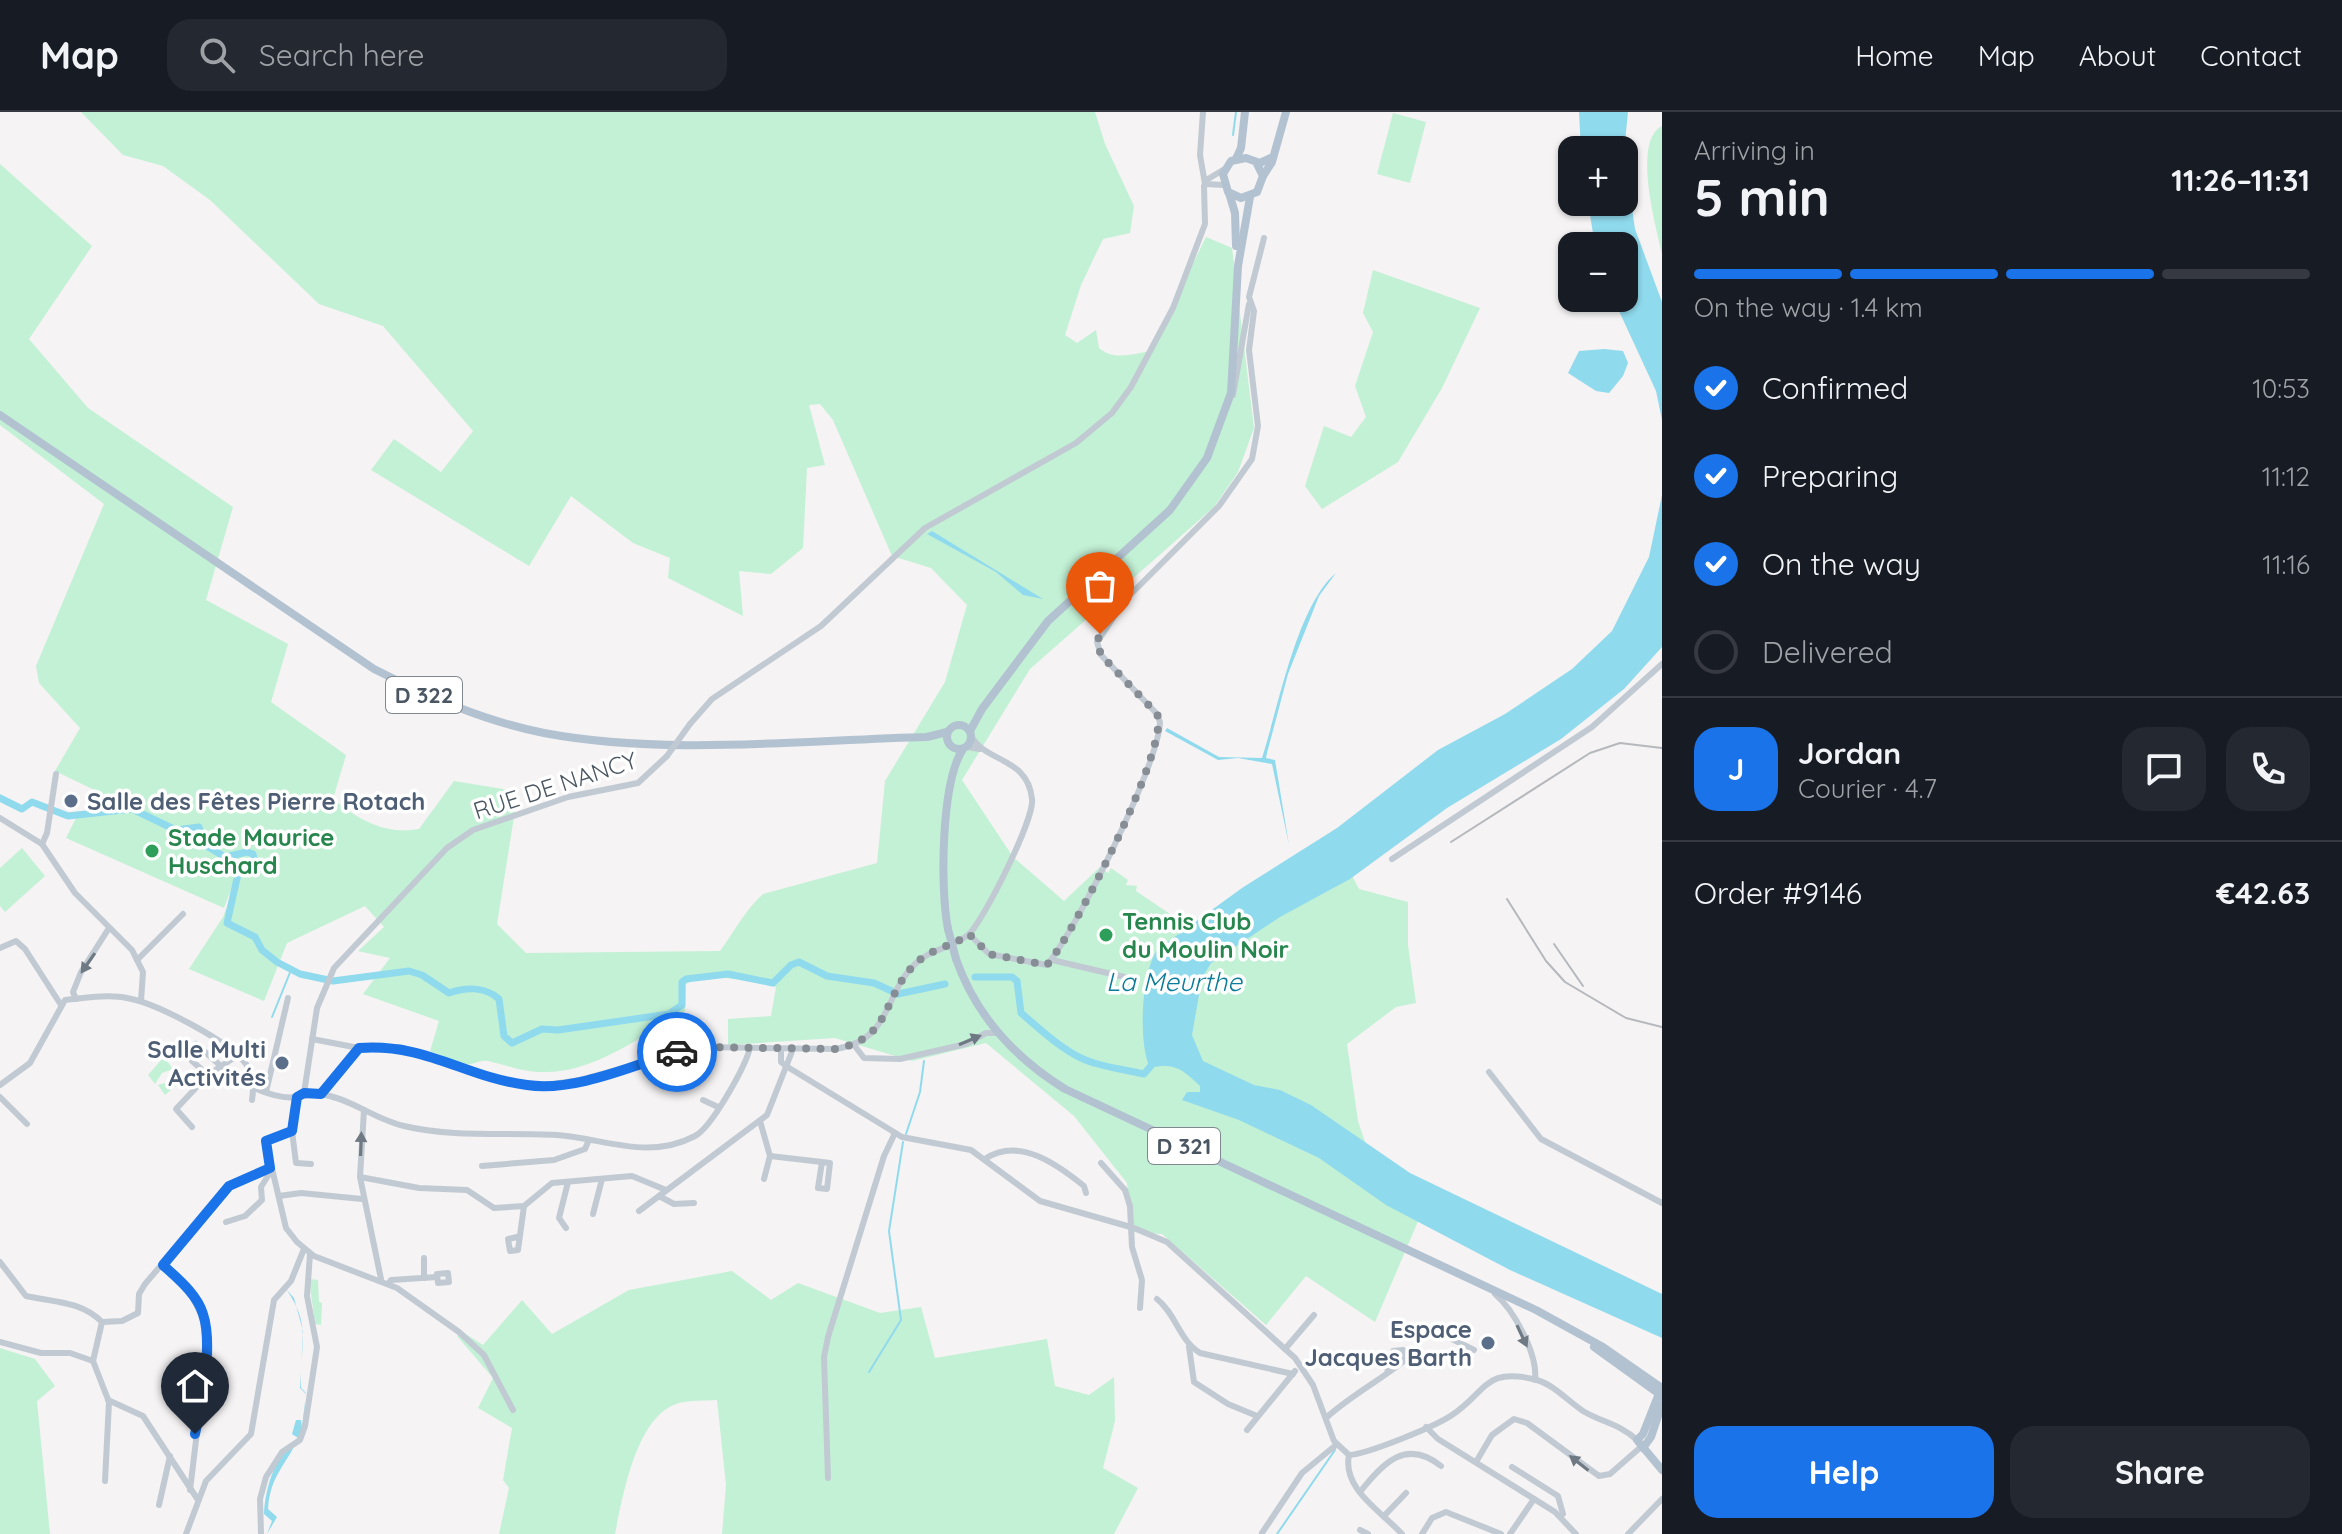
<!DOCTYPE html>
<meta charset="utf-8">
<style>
body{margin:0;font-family:Quicksand,sans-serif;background:#242831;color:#f1f3f6;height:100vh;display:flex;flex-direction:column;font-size:30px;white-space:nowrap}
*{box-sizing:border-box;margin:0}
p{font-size:26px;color:#9ea1a6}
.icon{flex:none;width:44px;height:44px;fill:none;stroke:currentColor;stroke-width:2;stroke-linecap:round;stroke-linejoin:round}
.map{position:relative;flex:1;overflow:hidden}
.sheet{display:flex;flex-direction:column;background:#171b24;width:680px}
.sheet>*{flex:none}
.controls{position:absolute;left:1558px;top:24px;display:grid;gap:16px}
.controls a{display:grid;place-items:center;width:80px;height:80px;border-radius:16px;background:#171b24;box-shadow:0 2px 6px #0004;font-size:40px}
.pin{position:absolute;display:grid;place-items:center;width:68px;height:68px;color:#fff;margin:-82px -34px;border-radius:50% 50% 50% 0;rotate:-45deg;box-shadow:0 0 8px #0007}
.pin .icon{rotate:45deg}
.courier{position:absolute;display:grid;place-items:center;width:80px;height:80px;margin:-40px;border:6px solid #1a73e8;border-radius:50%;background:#fff;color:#222;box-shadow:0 2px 10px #0007}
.summary em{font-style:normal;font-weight:700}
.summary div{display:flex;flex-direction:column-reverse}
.summary{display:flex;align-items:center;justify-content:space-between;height:136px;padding:0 32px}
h1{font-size:52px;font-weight:700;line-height:60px}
.bar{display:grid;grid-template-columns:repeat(4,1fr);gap:12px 8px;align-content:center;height:96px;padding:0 32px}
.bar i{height:10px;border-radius:6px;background:#363941}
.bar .selected{background:#1a73e8}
.bar p{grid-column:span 4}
.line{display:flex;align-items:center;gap:20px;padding:0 32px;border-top:2px solid #363941}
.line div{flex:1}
.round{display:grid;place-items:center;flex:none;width:84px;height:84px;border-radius:24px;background:#242831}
ol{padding:0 32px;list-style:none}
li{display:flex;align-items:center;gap:24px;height:88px}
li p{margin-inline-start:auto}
li .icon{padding:8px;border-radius:50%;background:#1a73e8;color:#fff;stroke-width:4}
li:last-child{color:#9ea1a6}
li i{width:44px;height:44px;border:4px solid #363941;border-radius:50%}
.button{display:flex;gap:16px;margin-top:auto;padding:16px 32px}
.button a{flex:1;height:92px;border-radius:24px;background:#1a73e8;color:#fff;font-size:32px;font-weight:700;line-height:92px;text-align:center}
.button a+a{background:#242831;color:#f1f3f6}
header{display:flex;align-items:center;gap:48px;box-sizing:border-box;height:112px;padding:0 40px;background:#171b24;border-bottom:2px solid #363941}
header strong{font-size:38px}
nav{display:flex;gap:44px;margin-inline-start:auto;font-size:28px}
.search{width:560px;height:72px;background:#242831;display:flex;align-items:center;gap:20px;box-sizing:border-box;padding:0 28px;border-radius:24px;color:#9ea1a6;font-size:30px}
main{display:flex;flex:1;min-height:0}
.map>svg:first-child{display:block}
.green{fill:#c3f1d5}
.water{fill:#90daee}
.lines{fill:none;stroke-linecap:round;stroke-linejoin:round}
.stream{stroke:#90daee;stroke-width:2}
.river{stroke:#90daee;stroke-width:7}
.minor{stroke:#c1cad2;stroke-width:6}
.major{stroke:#b3c2d1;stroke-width:8}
.rail{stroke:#b5b8bd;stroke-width:2}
.minor-bridge{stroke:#c1cad2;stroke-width:6}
.major-bridge{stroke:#b3c2d1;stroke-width:8}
.oneway{fill:#6e7983}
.done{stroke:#868d94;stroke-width:8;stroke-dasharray:0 14.4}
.route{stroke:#1a73e8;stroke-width:10}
.service-dot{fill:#5c6f8a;stroke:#fff;stroke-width:3}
.leisure-dot{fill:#2e9e5b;stroke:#fff;stroke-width:3}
.labels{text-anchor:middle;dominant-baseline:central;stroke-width:7;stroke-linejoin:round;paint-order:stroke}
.shield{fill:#fff;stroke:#808990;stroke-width:2}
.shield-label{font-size:22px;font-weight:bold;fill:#4a5661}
.street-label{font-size:24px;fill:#4a5661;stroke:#fff}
.service-label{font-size:24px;font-weight:bold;fill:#4e5e75;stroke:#fff;text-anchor:end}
.leisure-label{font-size:24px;font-weight:bold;fill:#27864d;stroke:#fff;text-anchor:start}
.water-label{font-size:26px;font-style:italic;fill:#0c7c9b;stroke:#fff}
</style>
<header>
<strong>Map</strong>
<div class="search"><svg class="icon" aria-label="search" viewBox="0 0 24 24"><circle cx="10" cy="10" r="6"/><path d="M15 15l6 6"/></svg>Search here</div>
<nav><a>Home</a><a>Map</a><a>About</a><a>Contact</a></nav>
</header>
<main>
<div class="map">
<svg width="1662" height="1422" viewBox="0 0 1662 1422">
<rect width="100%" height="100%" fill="#f5f3f3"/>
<g class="green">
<path d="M 81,0 L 1095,0 L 1105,32 L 1134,94 L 1130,121 L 1103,127 L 1081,173 L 1065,223 L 1077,231 L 1096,218 L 1099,236 C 1114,249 1133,242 1150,239 L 1206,125 L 1232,136 L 1254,316 L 1238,360 L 1214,395 L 1030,557 L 962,668 L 1013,745 L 1064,789 L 1100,755 L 1108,761 L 1111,756 L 1128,768 L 1126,773 L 1137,774 L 1136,779 L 1192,817 L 1341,743 L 1359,777 L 1408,790 L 1408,833 L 1416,891 L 1396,895 L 1347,932 L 1358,1009 L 1378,1069 L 1419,1107 L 1375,1210 L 1306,1164 L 1266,1213 L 1162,1122 L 1130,1120 L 1127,1071 L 1074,1004 L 986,931 L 912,949 L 835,926 L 728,933 L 728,907 L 771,904 L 776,875 C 750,870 710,858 686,872 L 685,899 C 643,923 593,962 542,960 C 523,960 506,953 488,949 C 480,948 477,951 471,952 C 460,954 440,943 430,939 L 439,909 L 363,882 L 390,846 L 358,839 L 384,815 L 365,794 L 287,831 L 264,889 L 189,857 L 223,805 L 244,750 L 55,659 L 80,616 L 39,571 L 36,554 L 104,392 L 0,313 L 0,52 L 92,134 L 29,227 L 88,296 L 233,395 L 206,488 L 288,532 L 271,590 L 346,643 L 333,687 C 359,708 385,723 419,717 L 454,669 L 509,678 L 516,692 L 497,812 L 526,841 L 720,839 C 734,820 746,797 763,782 L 877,751 L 885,669 L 945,570 L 967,493 L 931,456 L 892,444 L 833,308 L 820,292 L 809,293 L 825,353 L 807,356 L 803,436 L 771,462 L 739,459 L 743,504 L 668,466 L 670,446 L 633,431 L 571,384 L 529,454 L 371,358 L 394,327 L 441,360 L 473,319 L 383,214 L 319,192 L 210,88 L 163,54 L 123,43 Z"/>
<polygon points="1393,1 1426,10 1410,71 1377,62"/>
<path d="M 1662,14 L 1662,142 C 1656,114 1632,29 1662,14 Z"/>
<polygon points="1373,158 1480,196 1442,276 1398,350 1322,397 1305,374 1324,314 1351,325 1366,305 1355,274 1373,220 1363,201"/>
<polygon points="129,699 241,751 224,796 66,726 76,706"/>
<polygon points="22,736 45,764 5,800 0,794 0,756"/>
<polygon points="164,945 173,957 162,961 155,972 148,963"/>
<polygon points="174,958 182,968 175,975 170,970 173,976 165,983 158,973 169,970"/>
<path d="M 732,1159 L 771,1188 L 798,1171 L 880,1201 L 921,1195 L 935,1246 L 1047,1227 L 1055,1274 L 1089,1283 L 1114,1265 L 1115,1309 L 1103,1356 L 1138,1376 L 1114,1422 L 722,1422 L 726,1373 L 717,1288 C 705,1289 690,1288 679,1291 C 636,1303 623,1384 615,1422 L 499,1422 L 509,1376 L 503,1368 L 512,1316 L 478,1296 L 493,1266 L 457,1224 L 461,1219 L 483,1233 L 522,1188 L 552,1222 L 629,1178 Z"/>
<polygon points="309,1167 318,1168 319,1190 322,1191 321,1213 315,1212"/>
<polygon points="0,1236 35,1247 55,1274 37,1289 50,1422 0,1422"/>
</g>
<g class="water">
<polygon points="1579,0 1628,0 1624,40 1635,117 1662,190 1662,308 1656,279 1613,186 1624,186 1624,134 1595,134 1588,90 1624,90 1624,38 1581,38"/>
<polygon points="1604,237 1623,239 1628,251 1623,264 1609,281 1596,279 1568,261 1579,239"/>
<path d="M 1662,383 L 1662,535 L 1624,577 L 1561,627 L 1447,696 L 1350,767 L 1280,805 L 1211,851 L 1202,866 L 1192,923 L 1203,949 L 1254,973 L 1280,978 L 1311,993 L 1410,1061 L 1662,1182 L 1662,1226 L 1510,1158 L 1386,1093 L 1319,1046 L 1239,1008 L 1182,988 L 1187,980 L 1200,980 L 1200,974 C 1183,958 1175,950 1150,956 C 1138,932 1141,859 1158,837 L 1242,776 L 1337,716 L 1438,638 L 1505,602 L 1572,557 L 1612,519 L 1649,445 Z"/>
<polygon points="932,419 1043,487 1023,483 996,460 927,422"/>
<path d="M 1336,461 L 1319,484 L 1288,562 L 1267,641 L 1266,646 L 1275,648 L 1289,733 L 1272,652 L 1238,646 L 1218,648 L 1165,619 L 1167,616 L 1219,645 L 1262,646 C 1278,597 1297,493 1336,461 Z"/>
<path d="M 286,1177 C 313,1215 299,1233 301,1276 L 306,1281 C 304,1295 306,1311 299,1325 C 286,1353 270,1364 268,1397 L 277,1405 L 267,1422 L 272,1409 L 264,1402 C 265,1376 276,1340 298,1326 L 292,1322 L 296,1308 L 301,1308 L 302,1315 L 306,1282 L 300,1276 L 303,1219 L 294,1186 Z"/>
</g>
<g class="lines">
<g class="stream">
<polyline points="1233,23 1236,0"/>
<polyline points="272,905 291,858"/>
<polyline points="906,1022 920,980 924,949"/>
<polyline points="869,1260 901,1208 889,1119 903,1030"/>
<polyline points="1277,1422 1335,1338"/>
</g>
<g class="river">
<path d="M 0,686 L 22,697 L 32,690 L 68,704 L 132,697 L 176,718 L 199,715 L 205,733 L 225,745 L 247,740 L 253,742 L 255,752 L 238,762 L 227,811 L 255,825 L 262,838 L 277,850 L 300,862 L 333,869 L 409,859 L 422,863 L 449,881 C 467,875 484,874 499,887 L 504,924 L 512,931 L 542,917 L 558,918 L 669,902 L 682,893 L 682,870 L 686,867 L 728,862 L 773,871 L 791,853 L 799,850 L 827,864 L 874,871 L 898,882 L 945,872"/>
<path d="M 975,865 L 1012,865 L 1017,869 L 1021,901 C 1041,918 1068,944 1094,951 C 1110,956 1127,958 1144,962 L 1155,949"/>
</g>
<g class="minor">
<polyline points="1203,0 1200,43 1205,72"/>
<polyline points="1205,72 1224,73"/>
<polyline points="1233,283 1249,192"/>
<polyline points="690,612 712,587 821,514 925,416 1076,331 1112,301 1131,275 1173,196 1205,112 1204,74 1208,67 1223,58"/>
<polyline points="967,635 980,637"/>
<polyline points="0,706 42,732 75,781 132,838 143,860 141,889"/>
<polyline points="42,732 47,721 56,662"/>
<polyline points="1392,747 1592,615 1662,552"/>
<path d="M 969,822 L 989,842 L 1047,853 C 1076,818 1159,652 1160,610 L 1157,602 L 1101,543 L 1097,530 L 1125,488 L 1219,394 L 1252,347 L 1258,314 L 1249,238 L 1254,199 L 1249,185 L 1264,126"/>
<polyline points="0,836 16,829 25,837 61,893"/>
<polyline points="137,848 183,802"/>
<polyline points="1052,848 1133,867"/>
<polyline points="76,887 73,880 81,860 109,816"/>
<path d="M 312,927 L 359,936 L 400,935 L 504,968 L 539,974 L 580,968 L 703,935 L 836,937 C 893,927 882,884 915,852 C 930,837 952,836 968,823 C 983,810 1035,706 1032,687 C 1028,645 986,651 971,624"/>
<polyline points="196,932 222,955"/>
<polyline points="854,933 864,946 900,947 966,932 986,921 998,921"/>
<polyline points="781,937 781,950 786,954 902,1025 971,1038 1040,1089 1134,1116 1167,1130 1295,1246 1313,1273 1334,1329 1349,1343"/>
<polyline points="192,949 208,963 238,943"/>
<polyline points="1489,960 1541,1027 1662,1091"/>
<path d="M 0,973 L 30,951 L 65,888 C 84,886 109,882 127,886 C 156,891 229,929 246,952 C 253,963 254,976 252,988"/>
<path d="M 254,976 C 265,981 283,987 295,985 C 306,984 312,981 325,983 C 353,988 376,1008 404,1014 C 453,1026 507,1020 557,1023 C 603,1026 648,1049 695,1024 C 712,1015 745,955 750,936"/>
<polyline points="266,980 288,886"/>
<polyline points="304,981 317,896 334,856 447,736 473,718 568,685 638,671 667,644"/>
<polyline points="321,982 359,936"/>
<polyline points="0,985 27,1012"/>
<polyline points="297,985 292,1019 296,1051 311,1052"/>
<polyline points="703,988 718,995"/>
<polyline points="364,998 360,1065 381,1167"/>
<polyline points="760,1009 770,1044 822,1050 830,1051 827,1077 818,1076 822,1050"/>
<polyline points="192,1015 176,997 208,963"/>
<polyline points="292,1019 268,1027 266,1031 286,1116 297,1130 314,1144 397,1176 459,1220 484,1243 513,1298"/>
<path d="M 985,1047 C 1019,1024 1058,1053 1084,1074 L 1086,1081"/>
<polyline points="1101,1051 1125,1078 1130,1094 1132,1135 1142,1168 1140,1196"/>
<polyline points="482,1054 554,1048 585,1037 588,1030"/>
<polyline points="360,1065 419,1076 467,1078 494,1096 524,1094 552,1071 632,1064 666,1078"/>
<polyline points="764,1067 770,1044"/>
<polyline points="279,1084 301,1081 362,1087"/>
<polyline points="659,1084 674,1092 694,1091"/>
<polyline points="639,1099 767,1003 793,937"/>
<polyline points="593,1102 602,1067"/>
<polyline points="226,1110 245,1104 262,1088 261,1075 271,1059"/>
<polyline points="566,1116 559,1106 568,1070"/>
<polyline points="517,1125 508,1127 510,1139 518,1138 524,1094"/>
<polyline points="424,1146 424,1166"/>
<path d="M 0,1150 L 26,1184 C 53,1190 81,1189 102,1210"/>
<polyline points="163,1153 191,1182 205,1211 207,1237 190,1378"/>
<polygon points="448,1161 449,1170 438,1171 437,1162"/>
<polyline points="389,1171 391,1168 437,1165"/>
<path d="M 1495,1182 C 1514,1198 1538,1242 1535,1268"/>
<path d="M 1157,1187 C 1176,1202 1179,1228 1200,1241 L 1293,1262"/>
<polyline points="102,1210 122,1209 138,1201 139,1182 145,1172 229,1074 270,1056"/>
<polyline points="102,1210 93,1249 109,1290 105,1369"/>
<polyline points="1452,1227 1474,1238"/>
<polyline points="0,1230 41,1241 70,1241 93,1249"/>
<polyline points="1189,1235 1194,1270 1228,1292 1257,1304"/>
<polyline points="1285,1237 1314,1203"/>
<polyline points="108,1288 143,1304 198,1388"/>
<path d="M 1326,1306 C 1350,1284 1379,1269 1404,1249 L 1403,1238 L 1393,1239 L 1387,1261"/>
<polyline points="1426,1315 1438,1327 1555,1400 1576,1422"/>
<polyline points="1247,1318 1295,1259"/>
<path d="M 1349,1343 C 1368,1342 1436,1314 1452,1303 C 1487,1280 1484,1254 1537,1268 C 1554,1273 1568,1289 1583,1299 C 1601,1310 1620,1312 1637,1328"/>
<path d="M 1349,1343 C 1342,1377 1381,1399 1402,1422"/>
<polyline points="1476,1350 1492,1323 1514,1307 1527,1311 1599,1364 1610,1362 1642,1334"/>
<polyline points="1512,1355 1558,1384 1563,1402"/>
<polyline points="828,1366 824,1245 828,1225 884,1044 895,1021"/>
<path d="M 1360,1380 C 1383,1351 1406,1326 1441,1354"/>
<polyline points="159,1393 170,1344"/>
<polyline points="1384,1404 1406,1381"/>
<polyline points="1360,1418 1368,1422"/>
<polyline points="1262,1421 1302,1361 1336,1333"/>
<polyline points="186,1422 206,1369 251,1322 274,1188 291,1169 304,1137"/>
<polyline points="261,1422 260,1387 266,1365 282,1340 300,1328 305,1314 317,1235 307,1184 310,1142"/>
<polyline points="1422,1422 1432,1406 1446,1400 1501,1422"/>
<polyline points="1510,1422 1534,1387"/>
<polyline points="1628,1422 1662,1387"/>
</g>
<g class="major">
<polyline points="1236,47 1241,36 1245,0"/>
<polyline points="1257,52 1263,64 1257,80 1241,86 1228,80 1223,62 1231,49 1246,46 1260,51 1273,45"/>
<polyline points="1263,64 1272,50 1286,0"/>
<polyline points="1229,81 1235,101 1236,134"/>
<path d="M 0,303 L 374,557 C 429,585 484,609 544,621 C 666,644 803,628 927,625 L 947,620"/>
<circle cx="959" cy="625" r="12"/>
<polyline points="970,619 982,597 1048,509 1170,398 1207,346 1231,281 1238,154 1250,85"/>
<path d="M 948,817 C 940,777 941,670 963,637"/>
<path d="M 956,847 C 976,904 1015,946 1065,977 L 1536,1198 L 1603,1235 L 1662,1276"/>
<polyline points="1594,1235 1662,1284"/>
<polyline points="1660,1279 1643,1322 1637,1328 1662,1358"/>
<polyline points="1643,1336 1651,1325 1662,1292"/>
</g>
<g class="rail">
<polyline points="1451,730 1590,641 1620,631 1662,636"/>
<polyline points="1507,787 1546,849 1565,870 1626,906 1662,915"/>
<polyline points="1554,832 1583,874"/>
</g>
<polyline class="minor-bridge" points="667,644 690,612"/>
<polyline class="major-bridge" points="948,817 956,847"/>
</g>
<defs><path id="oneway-solid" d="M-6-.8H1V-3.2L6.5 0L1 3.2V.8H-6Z" transform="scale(2)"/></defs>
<g class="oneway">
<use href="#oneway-solid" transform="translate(88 851) rotate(125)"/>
<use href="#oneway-solid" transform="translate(970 928) rotate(-23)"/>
<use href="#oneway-solid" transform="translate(361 1032) rotate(-88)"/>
<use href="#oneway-solid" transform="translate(1522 1224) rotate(65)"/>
<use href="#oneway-solid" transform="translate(1579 1351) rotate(-142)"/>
</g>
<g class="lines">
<path class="done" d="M 677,940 L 703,935 L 836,937 C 892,926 882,886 914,853 C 929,837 952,835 969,822 L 989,842 L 1047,853 C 1073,823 1171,633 1157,602 L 1101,543 L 1097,530 L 1100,522"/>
<path class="route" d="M 195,1322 C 202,1291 213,1232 203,1202 C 197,1182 177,1166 163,1153 L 229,1074 L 270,1056 L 266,1029 L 292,1019 L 297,985 L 304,981 L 321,982 L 359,936 C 427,931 464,965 527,973 C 575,980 631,954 677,940"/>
</g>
<g class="service-dot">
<circle cx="71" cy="689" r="8"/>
<circle cx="282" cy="951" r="8"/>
<circle cx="1488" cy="1231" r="8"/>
</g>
<g class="leisure-dot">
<circle cx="152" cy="739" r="8"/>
<circle cx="1106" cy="823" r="8"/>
</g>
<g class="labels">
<g class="shield">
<rect x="386" y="565" width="76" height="36" rx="6"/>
<rect x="1148" y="1016" width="72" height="36" rx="6"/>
</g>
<g class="shield-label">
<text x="424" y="583">D 322</text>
<text x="1184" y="1034">D 321</text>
</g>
<g class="street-label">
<text transform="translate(555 673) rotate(-18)">RUE DE NANCY</text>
</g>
<g class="service-label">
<text x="87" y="689" text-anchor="start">Salle des Fêtes Pierre Rotach</text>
<text x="266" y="937">Salle Multi<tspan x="266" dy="28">Activités</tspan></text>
<text x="1472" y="1217">Espace<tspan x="1472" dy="28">Jacques Barth</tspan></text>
</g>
<g class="leisure-label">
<text x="168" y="725">Stade Maurice<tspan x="168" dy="28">Huschard</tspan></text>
<text x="1122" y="809">Tennis Club<tspan x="1122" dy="28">du Moulin Noir</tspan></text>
</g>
<g class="water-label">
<text x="1174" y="869">La Meurthe</text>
</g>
</g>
</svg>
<div class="controls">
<a>+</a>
<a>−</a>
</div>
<div class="pin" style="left:1100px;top:522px;background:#ea580c"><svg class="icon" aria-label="bag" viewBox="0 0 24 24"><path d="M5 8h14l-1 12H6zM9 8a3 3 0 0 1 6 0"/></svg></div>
<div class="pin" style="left:195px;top:1322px;background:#1f2937"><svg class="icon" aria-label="home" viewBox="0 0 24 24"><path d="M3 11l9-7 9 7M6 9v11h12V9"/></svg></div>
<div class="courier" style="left:677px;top:940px"><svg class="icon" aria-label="car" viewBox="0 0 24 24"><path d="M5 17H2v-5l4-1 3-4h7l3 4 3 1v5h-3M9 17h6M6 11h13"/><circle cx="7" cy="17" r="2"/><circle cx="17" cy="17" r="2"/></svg></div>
</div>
<section class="sheet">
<div class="summary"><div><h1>5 min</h1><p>Arriving in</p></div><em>11:26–11:31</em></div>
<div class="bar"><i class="selected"></i><i class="selected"></i><i class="selected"></i><i></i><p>On the way · 1.4 km</p></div>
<ol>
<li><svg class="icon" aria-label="check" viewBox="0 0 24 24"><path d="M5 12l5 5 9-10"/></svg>Confirmed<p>10:53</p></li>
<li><svg class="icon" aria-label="check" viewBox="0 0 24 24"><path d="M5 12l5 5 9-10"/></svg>Preparing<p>11:12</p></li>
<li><svg class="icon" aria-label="check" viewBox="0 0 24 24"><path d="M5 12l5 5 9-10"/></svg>On the way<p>11:16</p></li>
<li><i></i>Delivered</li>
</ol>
<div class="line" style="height:144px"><b class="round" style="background:#1a73e8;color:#fff">J</b><div><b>Jordan</b><p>Courier · 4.7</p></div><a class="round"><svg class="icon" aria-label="chat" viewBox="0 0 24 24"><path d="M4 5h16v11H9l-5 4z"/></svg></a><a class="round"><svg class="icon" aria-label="phone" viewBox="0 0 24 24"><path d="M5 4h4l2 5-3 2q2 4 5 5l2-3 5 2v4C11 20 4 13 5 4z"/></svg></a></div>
<div class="line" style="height:104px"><div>Order #9146</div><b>€42.63</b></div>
<div class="button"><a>Help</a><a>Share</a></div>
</section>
</main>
